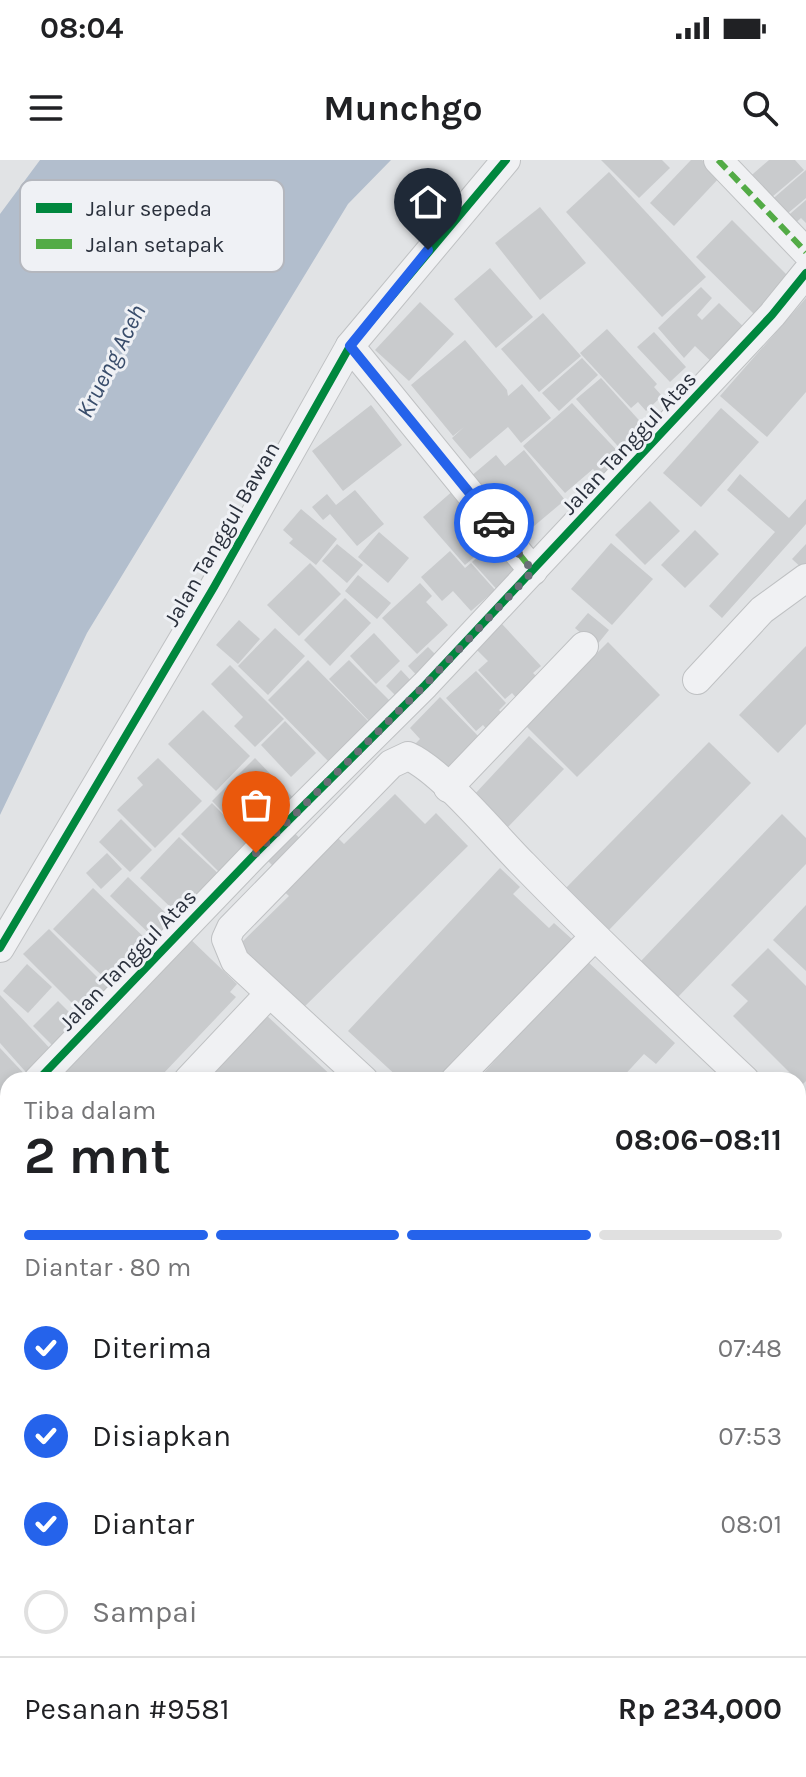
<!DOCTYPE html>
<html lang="id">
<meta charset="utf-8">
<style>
body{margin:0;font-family:Karla,sans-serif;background:#f2f2f2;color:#202124;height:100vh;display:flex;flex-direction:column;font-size:30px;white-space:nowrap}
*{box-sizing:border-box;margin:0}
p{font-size:26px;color:#757577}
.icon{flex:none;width:44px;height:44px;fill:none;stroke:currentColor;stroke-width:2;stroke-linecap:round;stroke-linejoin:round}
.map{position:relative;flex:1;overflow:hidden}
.panel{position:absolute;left:0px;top:912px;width:806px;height:706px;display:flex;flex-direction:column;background:#fff;border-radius:24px 24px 0 0;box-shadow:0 4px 12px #0003}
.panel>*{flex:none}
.pin{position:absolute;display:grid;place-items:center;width:68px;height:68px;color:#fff;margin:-82px -34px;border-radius:50% 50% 50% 0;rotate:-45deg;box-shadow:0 0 8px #0007}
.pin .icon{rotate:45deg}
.courier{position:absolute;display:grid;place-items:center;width:80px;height:80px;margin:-40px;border:6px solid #2563eb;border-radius:50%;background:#fff;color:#222;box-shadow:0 2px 10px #0007}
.overview em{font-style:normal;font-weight:700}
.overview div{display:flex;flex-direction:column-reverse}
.overview{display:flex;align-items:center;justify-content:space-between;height:136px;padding:0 24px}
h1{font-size:52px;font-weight:700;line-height:60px}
.bar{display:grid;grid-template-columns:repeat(4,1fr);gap:12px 8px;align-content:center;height:96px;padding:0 24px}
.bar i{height:10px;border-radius:6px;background:#e0e0e0}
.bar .active{background:#2563eb}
.bar p{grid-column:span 4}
.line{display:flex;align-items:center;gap:20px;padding:0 24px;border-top:2px solid #e0e0e0}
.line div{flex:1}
ol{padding:0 24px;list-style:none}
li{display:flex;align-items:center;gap:24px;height:88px}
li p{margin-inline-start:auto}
li .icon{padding:8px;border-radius:50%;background:#2563eb;color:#fff;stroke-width:4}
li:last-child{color:#757577}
li i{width:44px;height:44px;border:4px solid #e0e0e0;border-radius:50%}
.status{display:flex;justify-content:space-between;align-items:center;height:56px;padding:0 40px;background:#fff;direction:ltr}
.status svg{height:22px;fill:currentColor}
header{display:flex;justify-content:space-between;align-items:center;height:104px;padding:0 24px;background:#fff;font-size:36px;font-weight:700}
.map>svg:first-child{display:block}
.water{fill:#b2becd}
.building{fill:#c9cbcd}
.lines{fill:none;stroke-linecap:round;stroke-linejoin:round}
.street-casing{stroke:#bfc1c3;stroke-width:30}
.street{stroke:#f0f1f3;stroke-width:28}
.secondary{stroke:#bfc1c5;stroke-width:40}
.quiet{stroke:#53ab46;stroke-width:6;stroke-dasharray:12 6;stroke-linecap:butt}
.cycleway-casing{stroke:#eff1f5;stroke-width:13}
.cycleway{stroke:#00873e;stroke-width:8}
.done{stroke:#6a6f77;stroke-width:8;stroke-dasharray:0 14.4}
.route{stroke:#2563eb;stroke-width:10}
.labels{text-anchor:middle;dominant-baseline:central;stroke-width:6;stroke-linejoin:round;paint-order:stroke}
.street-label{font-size:22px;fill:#2a303c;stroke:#eff1f5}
.water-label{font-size:24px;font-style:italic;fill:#394d6b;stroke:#eff1f5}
.key{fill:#eff1f5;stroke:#b4b7be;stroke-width:2}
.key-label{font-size:22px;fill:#2a303c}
</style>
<div class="status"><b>08:04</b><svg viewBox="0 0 49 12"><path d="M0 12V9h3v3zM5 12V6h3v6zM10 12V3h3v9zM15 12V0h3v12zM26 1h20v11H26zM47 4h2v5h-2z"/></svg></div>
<header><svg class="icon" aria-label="menu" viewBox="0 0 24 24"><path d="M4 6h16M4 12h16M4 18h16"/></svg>Munchgo<svg class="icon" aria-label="search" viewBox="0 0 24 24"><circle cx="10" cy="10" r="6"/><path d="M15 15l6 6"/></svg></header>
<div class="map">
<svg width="806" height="1617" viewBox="0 0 806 1617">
<rect width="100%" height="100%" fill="#e1e3e5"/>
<polygon class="water" points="40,0 391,0 348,44 87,473 0,655 0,54"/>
<g class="building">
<polygon points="601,0 662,0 670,8 639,38"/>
<polygon points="691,0 702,0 720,17 674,66 650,43"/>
<polygon points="769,0 795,0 804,10 766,42 746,20"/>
<polygon points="806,10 806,38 781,59 768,43"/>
<polygon points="609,12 706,117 662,157 566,52"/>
<polygon points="806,40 806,63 801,58 790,68 783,60"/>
<polygon points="540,47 586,103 540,140 495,83"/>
<polygon points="732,60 792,120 756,156 696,97"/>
<polygon points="490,108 533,157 496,188 454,139"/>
<polygon points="701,127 712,138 697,155 702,160 719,143 752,175 719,209 695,186 684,198 658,168"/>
<polygon points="806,138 806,232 767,277 720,236"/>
<polygon points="420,142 454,174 409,221 375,190"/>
<polygon points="543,153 581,196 539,232 501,189"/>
<polygon points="607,169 657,224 654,227 662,236 646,251 638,242 631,248 580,193"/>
<polygon points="654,172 686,207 670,222 637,187"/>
<polygon points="465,180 507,230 508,236 522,224 551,258 521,283 508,267 470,299 452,278 464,267 453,276 411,225"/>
<polygon points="582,198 598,215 559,251 542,233"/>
<polygon points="601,218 655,278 631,301 576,239"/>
<polygon points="572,243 626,300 603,321 593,309 565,333 523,286"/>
<polygon points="371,245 402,285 343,331 312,291"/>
<polygon points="721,248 759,282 701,347 663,313"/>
<polygon points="524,290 565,340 521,377 470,317 496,295 505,306"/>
<polygon points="740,314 789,358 806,339 806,364 722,458 709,446 775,372 727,330"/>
<polygon points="455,329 497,377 465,405 423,357"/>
<polygon points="355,330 384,364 357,386 330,354 323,360 312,347 327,334 336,345"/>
<polygon points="650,341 680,371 645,405 615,375"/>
<polygon points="301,349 337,379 316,405 289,383 293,379 283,370"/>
<polygon points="695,370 719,394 685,428 661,405"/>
<polygon points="379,372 409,398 388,423 358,397"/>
<polygon points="499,378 528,411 501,434 472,402"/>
<polygon points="611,383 653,419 612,465 571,429"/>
<polygon points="337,384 363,405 347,423 322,401"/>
<polygon points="806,384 806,412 792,399"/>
<polygon points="450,391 465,408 471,403 495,430 471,451 453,431 442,441 421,417"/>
<polygon points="310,403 341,434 299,476 267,445"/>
<polygon points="358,415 391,443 377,459 345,431"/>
<polygon points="420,423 432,436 426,442 448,465 417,494 382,458"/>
<polygon points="345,438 371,463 330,506 304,480"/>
<polygon points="588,453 609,470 596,486 575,468"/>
<polygon points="239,460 260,479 238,504 216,485"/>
<polygon points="502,464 541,506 533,513 541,521 519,541 512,533 505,539 478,510 488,501 475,488"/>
<polygon points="275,468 305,496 268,535 238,506"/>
<polygon points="374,473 400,501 376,524 350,496"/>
<polygon points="608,482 660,535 577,617 525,565"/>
<polygon points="806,486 806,564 778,593 739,555"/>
<polygon points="428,487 444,503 423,522 408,506"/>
<polygon points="308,500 371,564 331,604 268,540"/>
<polygon points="349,500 391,542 370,562 329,519"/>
<polygon points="230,505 284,559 255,587 234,566 243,557 211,524"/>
<polygon points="401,510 416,526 401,541 386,526"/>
<polygon points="476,511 506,543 499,550 507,559 491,574 483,565 476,571 446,538"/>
<polygon points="440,537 481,579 446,614 415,584 420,579 410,568"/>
<polygon points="203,550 250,596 216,631 168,584"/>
<polygon points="285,561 316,593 291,617 261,585"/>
<polygon points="529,576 564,609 507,668 473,636"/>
<polygon points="709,582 751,623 608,771 565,729"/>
<polygon points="158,598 202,641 155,688 117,650 143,625 137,618"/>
<polygon points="255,598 301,646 258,688 212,641"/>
<polygon points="395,634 425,664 436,653 468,686 300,851 237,787 289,736 279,727 333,673 344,684"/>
<polygon points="212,643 255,687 224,717 181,674"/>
<polygon points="782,654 806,678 806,704 678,837 640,802"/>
<polygon points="121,659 152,690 130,712 99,682"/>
<polygon points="287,665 305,684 278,711 259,692"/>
<polygon points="179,677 223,718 183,759 140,718"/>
<polygon points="107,693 122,709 101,729 86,713"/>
<polygon points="500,708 520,727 513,734 549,768 554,763 573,780 442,920 401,920 348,871"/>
<polygon points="128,717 174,761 156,780 110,736"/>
<polygon points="93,728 151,784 112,825 53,769"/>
<polygon points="806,745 806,811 773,780"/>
<polygon points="49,769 109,829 83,854 23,794"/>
<polygon points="185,774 237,824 230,832 236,837 162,915 167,920 45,920"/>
<polygon points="768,788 806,826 806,921 802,925 733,856 748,841 731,825"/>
<polygon points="587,801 675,883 656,904 644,894 620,920 477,920"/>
<polygon points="27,804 52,827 28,853 3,831"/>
<polygon points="0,835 57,896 32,919 0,883"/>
<polygon points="58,841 84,867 59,892 33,866"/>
<polygon points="265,854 336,920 203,920"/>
<polygon points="0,888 30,920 8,920 8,943 0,951"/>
<polygon points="0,1014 8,1020 8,1059 0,1068"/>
<polygon points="798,1029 806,1036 806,1133 798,1141"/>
<polygon points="0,1119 8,1127 8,1194 0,1187"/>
<polygon points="806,1157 806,1302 798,1310 798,1166"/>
<polygon points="0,1236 8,1243 8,1299 0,1292"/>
<polygon points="6,1358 8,1360 8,1394 0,1387 0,1365"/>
<polygon points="0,1398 8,1406 8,1445 0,1453"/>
<polygon points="806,1411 806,1449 798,1457 798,1419"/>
<polygon points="190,1610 224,1610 232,1617 197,1617"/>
<polygon points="254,1610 291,1610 284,1617 261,1617"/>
<polygon points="331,1610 400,1610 408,1617 339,1617"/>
<polygon points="457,1610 528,1610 536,1617 464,1617"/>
<polygon points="573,1610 626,1610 619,1617 580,1617"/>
</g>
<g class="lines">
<g class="street-casing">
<g id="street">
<polyline points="718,0 806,92"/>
<polyline points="350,186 533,411"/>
<polyline points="697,520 762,450 806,418"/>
<polyline points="448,628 584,486"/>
<polyline points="0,788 214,427 350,186 506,0"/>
<polyline points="38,920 256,693 425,525 772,155 806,113"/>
<polyline points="188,920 269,834"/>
<path d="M 364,920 L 235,801 L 226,779 L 231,768 L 391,604 L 408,596 C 442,611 494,675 523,704 C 595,778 670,849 745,920"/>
<polyline points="455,920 594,777"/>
<polyline points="0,960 8,951"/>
<polyline points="798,972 806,963"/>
<polyline points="798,1337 806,1344"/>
<polyline points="109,1617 116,1610"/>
</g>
</g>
<use href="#street" class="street"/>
<g class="secondary">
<polyline points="798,1529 806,1520"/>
<polyline points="715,1617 721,1610"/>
</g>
<g class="quiet">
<polyline points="718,0 806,92"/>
<polyline points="350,186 533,411"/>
<polyline points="0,960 8,951"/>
</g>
<g class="cycleway-casing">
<g id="cycleway">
<polyline points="0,788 214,427 350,186 506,0"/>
<polyline points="38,920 256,693 425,525 772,155 806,113"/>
</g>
</g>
<use href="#cycleway" class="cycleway"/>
</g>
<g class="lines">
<polyline class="done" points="256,693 425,525 533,411 494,363"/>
<polyline class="route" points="428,90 350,186 494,363"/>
</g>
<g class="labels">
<g class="street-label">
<text transform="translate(629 283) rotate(-47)">Jalan Tanggul Atas</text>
<text transform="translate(222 374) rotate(-60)">Jalan Tanggul Bawan</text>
<text transform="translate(128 800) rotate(-46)">Jalan Tanggul Atas</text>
</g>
<g class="water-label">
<text transform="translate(111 201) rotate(-63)">Krueng Aceh</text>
</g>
</g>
<rect x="20" y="20" width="264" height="92" rx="12" class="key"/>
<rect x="36" y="43" width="36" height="10" fill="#00873e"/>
<rect x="36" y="79" width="36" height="10" fill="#53ab46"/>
<g class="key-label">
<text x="86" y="56">Jalur sepeda</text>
<text x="86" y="92">Jalan setapak</text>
</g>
</svg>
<div class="pin" style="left:256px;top:693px;background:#ea580c"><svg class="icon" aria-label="bag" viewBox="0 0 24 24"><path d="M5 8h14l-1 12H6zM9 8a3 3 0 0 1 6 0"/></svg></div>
<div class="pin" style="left:428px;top:90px;background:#1f2937"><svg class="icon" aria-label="home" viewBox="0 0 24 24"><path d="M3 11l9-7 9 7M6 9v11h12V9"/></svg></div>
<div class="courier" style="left:494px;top:363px"><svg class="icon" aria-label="car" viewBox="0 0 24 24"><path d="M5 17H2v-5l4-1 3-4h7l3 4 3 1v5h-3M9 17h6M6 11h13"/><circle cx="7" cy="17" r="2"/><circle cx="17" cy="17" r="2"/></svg></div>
<section class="panel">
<div class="overview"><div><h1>2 mnt</h1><p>Tiba dalam</p></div><em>08:06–08:11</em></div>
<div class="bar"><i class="active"></i><i class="active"></i><i class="active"></i><i></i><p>Diantar · 80 m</p></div>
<ol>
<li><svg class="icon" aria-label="check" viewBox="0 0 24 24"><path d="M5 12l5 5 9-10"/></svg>Diterima<p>07:48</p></li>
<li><svg class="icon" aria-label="check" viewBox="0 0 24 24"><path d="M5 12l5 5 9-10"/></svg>Disiapkan<p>07:53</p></li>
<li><svg class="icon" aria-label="check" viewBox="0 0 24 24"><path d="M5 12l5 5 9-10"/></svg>Diantar<p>08:01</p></li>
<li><i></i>Sampai</li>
</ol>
<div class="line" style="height:104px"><div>Pesanan #9581</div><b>Rp 234,000</b></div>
</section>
</div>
